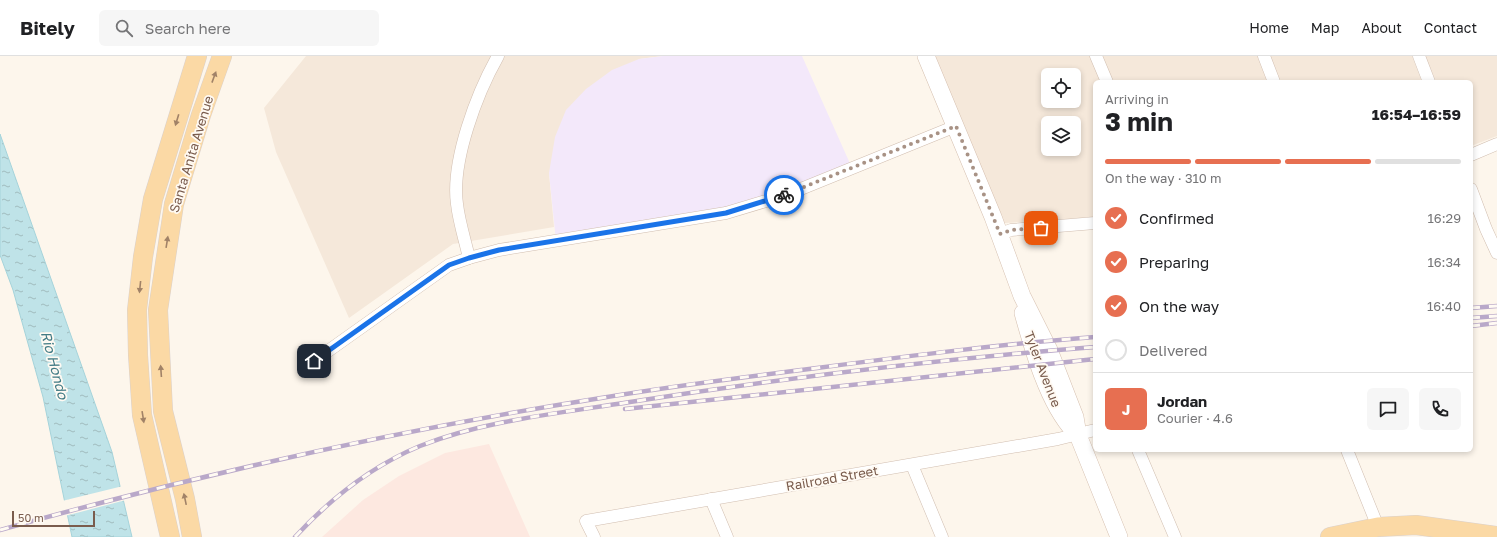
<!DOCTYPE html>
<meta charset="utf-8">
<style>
body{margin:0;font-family:"Golos Text",sans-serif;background:#f6f6f6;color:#202124;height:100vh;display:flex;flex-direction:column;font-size:15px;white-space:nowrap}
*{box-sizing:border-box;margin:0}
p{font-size:13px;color:#757577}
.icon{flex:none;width:22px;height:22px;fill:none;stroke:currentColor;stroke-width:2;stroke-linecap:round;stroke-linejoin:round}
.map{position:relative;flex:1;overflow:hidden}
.details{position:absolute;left:1093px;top:24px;width:380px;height:372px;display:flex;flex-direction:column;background:#fff;border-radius:6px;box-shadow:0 2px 6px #0003}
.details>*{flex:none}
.fabs{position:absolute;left:1041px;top:12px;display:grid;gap:8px}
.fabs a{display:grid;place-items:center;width:40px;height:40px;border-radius:6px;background:#fff;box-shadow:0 2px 6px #0003;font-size:20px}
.scale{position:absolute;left:12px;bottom:10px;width:83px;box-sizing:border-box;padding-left:4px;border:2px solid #7a5c4d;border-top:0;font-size:11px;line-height:14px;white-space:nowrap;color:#7a5c4d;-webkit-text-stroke:3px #fffaf3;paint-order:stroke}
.pin{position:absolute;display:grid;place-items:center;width:34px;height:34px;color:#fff;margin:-17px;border-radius:8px;box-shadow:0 2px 6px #0006}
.courier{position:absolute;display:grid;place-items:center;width:40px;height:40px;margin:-20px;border:3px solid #1a73e8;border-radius:50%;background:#fff;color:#222;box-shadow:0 1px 5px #0007}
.summary em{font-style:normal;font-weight:700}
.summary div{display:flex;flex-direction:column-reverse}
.summary{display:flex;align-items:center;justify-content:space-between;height:68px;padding:0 12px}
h1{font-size:26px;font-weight:700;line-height:30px}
.bar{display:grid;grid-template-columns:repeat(4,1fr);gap:6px 4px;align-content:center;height:48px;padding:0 12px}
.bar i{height:5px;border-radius:3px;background:#e0e0e0}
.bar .current{background:#e76f51}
.bar p{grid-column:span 4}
.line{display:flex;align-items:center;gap:10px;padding:0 12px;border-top:1px solid #e0e0e0}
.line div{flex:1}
.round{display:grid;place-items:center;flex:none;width:42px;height:42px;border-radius:6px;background:#f6f6f6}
ol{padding:0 12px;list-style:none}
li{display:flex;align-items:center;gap:12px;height:44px}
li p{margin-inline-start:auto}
li .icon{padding:4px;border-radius:50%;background:#e76f51;color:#fff;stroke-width:4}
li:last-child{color:#757577}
li i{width:22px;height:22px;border:2px solid #e0e0e0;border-radius:50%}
header{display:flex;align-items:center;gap:24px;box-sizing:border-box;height:56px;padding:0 20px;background:#fff;border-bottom:1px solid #e0e0e0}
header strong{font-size:19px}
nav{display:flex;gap:22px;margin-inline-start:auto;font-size:14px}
.search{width:280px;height:36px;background:#f6f6f6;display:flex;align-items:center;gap:10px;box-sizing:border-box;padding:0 14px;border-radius:6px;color:#757577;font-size:15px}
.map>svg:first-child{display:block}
.residential{fill:#f5e8da;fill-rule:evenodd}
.commercial{fill:#fde8e0}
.education{fill:#f3e8fa}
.water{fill:url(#water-ripples);stroke:#a5d3da}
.pier{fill:#fdf6ec}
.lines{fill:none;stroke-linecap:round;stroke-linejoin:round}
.street-casing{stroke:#d1beb0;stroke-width:13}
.secondary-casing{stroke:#d6c0b0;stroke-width:18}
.primary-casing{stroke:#dad1cd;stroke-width:20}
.street{stroke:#fff;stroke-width:12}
.secondary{stroke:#fff;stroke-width:17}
.primary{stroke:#fbd9a5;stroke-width:19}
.rail-casing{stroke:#b9a8c9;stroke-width:4.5}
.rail{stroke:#fffaf3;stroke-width:3;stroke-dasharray:9;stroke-linecap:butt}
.oneway{fill:#a18267}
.done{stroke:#a89285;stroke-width:4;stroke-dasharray:0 7.2}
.route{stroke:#1a73e8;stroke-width:5}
.labels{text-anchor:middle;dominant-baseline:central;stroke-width:3.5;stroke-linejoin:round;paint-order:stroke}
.street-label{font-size:13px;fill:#7a5c4d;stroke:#fffaf3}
.water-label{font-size:14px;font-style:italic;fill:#437c86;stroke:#fffaf3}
</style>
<header>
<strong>Bitely</strong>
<div class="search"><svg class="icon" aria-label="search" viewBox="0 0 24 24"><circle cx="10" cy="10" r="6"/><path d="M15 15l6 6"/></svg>Search here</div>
<nav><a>Home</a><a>Map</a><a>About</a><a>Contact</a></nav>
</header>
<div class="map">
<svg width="1497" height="481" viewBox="0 0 1497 481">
<defs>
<pattern id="water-ripples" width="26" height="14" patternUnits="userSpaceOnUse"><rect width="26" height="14" fill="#bfe3e8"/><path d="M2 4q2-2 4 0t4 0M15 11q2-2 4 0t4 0" fill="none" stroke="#a0bbbe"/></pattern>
</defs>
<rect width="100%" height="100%" fill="#fdf6ec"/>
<g class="residential">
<polygon points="306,0 663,0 639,3 549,117 554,171 453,188 349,262 276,96 264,52"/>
<path d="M 933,0 L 1412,0 L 1422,26 L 1095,26 L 1095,161 L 1005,167 L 993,161 ZM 1048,19 L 1074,19 L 1074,45 L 1048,45 ZM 1048,67 L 1074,67 L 1074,93 L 1048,93 Z"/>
<polygon points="1425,0 1497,0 1497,80 1471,90 1471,26 1436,26"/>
</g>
<polygon class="commercial" points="489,388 530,481 322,481 363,444 399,420 445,397"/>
<polygon class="education" points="663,0 802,0 852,112 726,157 556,185 549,117 555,81 566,54 586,33 612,14 639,3"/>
<polygon class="water" points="0,78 112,396 132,481 72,481 43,341 13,234 0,199"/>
<polygon class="pier" points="123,430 126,444 65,460 62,445"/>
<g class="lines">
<g class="street-casing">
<g id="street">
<polyline points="1096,0 1107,26"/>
<polyline points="1264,0 1274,26"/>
<polyline points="1419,0 1429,26"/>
<polyline points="1471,99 1497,88"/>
<polyline points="1471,133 1486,173 1497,197"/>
<polyline points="1000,178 1011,174 1095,167"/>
<path d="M 469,202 C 465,184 459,166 457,148 C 451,105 477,37 498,0"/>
<polyline points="314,305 449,209 469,202 499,194 726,157 786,139 956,70"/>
<polyline points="1138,394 1175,481"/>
<polyline points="1347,394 1378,471"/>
<polyline points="912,409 942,481"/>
<polyline points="711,443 727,481"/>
<polyline points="594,481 586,465 1058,383 1095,374"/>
</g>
</g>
<g class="secondary-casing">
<g id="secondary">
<polyline points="926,0 993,161 1022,240 1049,294 1075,361 1078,379 1119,481"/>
<path d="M 1023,257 C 1033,293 1048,347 1074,375"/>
</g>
</g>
<g class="primary-casing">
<g id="primary">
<polyline points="170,481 142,359 138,299 137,254 143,201 153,143 197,0"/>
<polyline points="192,481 185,443 163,355 158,254 174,148 201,59 222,0"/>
<polyline points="1330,481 1378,471 1416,469 1497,480"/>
</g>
</g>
<use href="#street" class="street"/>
<use href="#secondary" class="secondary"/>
<use href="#primary" class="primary"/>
<g class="rail-casing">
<g id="rail">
<polyline points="1471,252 1497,250"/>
<polyline points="1471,262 1497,260"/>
<polyline points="1471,270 1497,267"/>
<polyline points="625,353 1095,303"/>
<path d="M 0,474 C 197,419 398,374 601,342 C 673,330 745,321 817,312 C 909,300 1002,288 1095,281"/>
<path d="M 295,481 C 330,443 372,410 420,390 C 486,364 561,357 630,346 C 784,322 940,303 1095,291"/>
</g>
</g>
<use href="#rail" class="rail"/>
</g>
<defs><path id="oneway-solid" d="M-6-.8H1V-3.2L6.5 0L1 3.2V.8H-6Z"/></defs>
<g class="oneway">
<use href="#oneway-solid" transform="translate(214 21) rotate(-70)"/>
<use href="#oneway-solid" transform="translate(177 64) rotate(107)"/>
<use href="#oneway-solid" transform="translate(167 186) rotate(-81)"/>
<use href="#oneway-solid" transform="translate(140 231) rotate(96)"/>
<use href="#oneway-solid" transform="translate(161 315) rotate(-94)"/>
<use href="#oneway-solid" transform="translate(143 361) rotate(81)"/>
<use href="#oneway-solid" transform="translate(185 443) rotate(-102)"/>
</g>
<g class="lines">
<polyline class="done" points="784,139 956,70 1000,178 1011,174 1041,172"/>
<polyline class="route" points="314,305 449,209 469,202 499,194 726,157 784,139"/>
</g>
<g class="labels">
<g class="street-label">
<text transform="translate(191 98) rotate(-73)">Santa Anita Avenue</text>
<text transform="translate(1043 313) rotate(69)">Tyler Avenue</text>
<text transform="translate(832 422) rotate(-10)">Railroad Street</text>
</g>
<g class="water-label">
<text transform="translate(55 309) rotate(75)">Rio Hondo</text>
</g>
</g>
</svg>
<div class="fabs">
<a><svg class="icon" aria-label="locate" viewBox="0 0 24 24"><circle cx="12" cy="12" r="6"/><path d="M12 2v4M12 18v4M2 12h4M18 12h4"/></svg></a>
<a><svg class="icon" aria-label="layers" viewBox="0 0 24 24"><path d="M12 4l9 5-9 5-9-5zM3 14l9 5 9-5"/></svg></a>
</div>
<div class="scale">50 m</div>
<div class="pin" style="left:1041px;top:172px;background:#ea580c"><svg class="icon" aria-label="bag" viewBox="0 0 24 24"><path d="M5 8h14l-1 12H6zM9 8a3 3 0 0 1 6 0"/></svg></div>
<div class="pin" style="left:314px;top:305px;background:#1f2937"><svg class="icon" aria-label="home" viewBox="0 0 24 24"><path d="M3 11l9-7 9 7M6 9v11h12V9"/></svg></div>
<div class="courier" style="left:784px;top:139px"><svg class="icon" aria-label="bike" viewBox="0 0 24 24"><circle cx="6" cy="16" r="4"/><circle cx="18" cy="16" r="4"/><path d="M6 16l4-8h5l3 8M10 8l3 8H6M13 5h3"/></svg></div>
<section class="details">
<div class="summary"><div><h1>3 min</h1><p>Arriving in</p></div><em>16:54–16:59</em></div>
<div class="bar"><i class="current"></i><i class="current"></i><i class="current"></i><i></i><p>On the way · 310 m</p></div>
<ol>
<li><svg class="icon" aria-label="check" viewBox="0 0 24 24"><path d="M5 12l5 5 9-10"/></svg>Confirmed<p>16:29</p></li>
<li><svg class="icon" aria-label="check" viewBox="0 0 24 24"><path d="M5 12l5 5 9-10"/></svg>Preparing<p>16:34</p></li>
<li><svg class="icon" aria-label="check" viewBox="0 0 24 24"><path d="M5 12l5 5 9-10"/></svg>On the way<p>16:40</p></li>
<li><i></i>Delivered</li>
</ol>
<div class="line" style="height:72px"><b class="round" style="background:#e76f51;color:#fff">J</b><div><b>Jordan</b><p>Courier · 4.6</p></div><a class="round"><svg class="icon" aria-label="chat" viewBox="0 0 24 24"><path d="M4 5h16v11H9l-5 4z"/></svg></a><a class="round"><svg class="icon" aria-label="phone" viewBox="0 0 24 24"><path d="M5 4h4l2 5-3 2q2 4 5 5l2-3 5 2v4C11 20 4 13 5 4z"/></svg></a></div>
</section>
</div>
